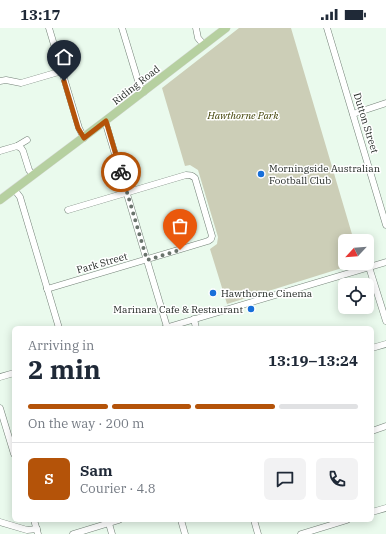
<!DOCTYPE html>
<meta charset="utf-8">
<style>
body{margin:0;font-family:"IBM Plex Serif",serif;background:#f2f2f3;color:#1f2937;height:100vh;display:flex;flex-direction:column;font-size:15px;white-space:nowrap}
*{box-sizing:border-box;margin:0}
p{font-size:13px;color:#747a83}
.icon{flex:none;width:22px;height:22px;fill:none;stroke:currentColor;stroke-width:2;stroke-linecap:round;stroke-linejoin:round}
.map{position:relative;flex:1;overflow:hidden}
.side{position:absolute;left:12px;top:298px;width:362px;height:196px;display:flex;flex-direction:column;background:#fff;border-radius:6px;box-shadow:0 2px 10px #0003}
.side>*{flex:none}
.needle{width:26px;rotate:244deg}
.fabs{position:absolute;left:338px;top:206px;display:grid;gap:8px}
.fabs a{display:grid;place-items:center;width:36px;height:36px;border-radius:6px;background:#fff;box-shadow:0 2px 10px #0003;font-size:20px}
.pin{position:absolute;display:grid;place-items:center;width:34px;height:34px;color:#fff;margin:-41px -17px;border-radius:50% 50% 50% 0;rotate:-45deg;box-shadow:0 0 4px #0007}
.pin .icon{rotate:45deg}
.courier{position:absolute;display:grid;place-items:center;width:40px;height:40px;margin:-20px;border:3px solid #b45309;border-radius:50%;background:#fff;color:#222;box-shadow:0 1px 5px #0007}
.summary em{font-style:normal;font-weight:700}
.summary div{display:flex;flex-direction:column-reverse}
.summary{display:flex;align-items:center;justify-content:space-between;height:68px;padding:0 16px}
h1{font-size:26px;font-weight:700;line-height:30px}
.bar{display:grid;grid-template-columns:repeat(4,1fr);gap:6px 4px;align-content:center;height:48px;padding:0 16px}
.bar i{height:5px;border-radius:3px;background:#e0e1e3}
.bar .current{background:#b45309}
.bar p{grid-column:span 4}
.line{display:flex;align-items:center;gap:10px;padding:0 16px;border-top:1px solid #e0e1e3}
.line div{flex:1}
.round{display:grid;place-items:center;flex:none;width:42px;height:42px;border-radius:6px;background:#f2f2f3}
.status{display:flex;justify-content:space-between;align-items:center;height:28px;padding:0 20px;background:#fff;direction:ltr}
.status svg{height:11px;fill:currentColor}
.map>svg:first-child{display:block}
.green{fill:#ccceb7}
.lines{fill:none;stroke-linecap:round;stroke-linejoin:round}
.minor-casing{stroke:#748278;stroke-width:7}
.major-casing{stroke:#d8d9d8;stroke-width:9}
.minor{stroke:#fff;stroke-width:6}
.major{stroke:#b6d0a0;stroke-width:8}
.done{stroke:#69736c;stroke-width:4;stroke-dasharray:0 7.2}
.route{stroke:#b45309;stroke-width:5}
.poi-dot{fill:#176fd9;stroke:#fff;stroke-width:1.5}
.labels{text-anchor:middle;dominant-baseline:central;stroke-width:3;stroke-linejoin:round;paint-order:stroke}
.street-label{font-size:10px;fill:#242a26;stroke:#fff}
.park-label{font-size:10px;font-style:italic;fill:#3d3e00;stroke:#fff}
.poi-label{font-size:10px;fill:#242a26;stroke:#fff;text-anchor:start}
</style>
<div class="status"><b>13:17</b><svg viewBox="0 0 49 12"><path d="M0 12V9h3v3zM5 12V6h3v6zM10 12V3h3v9zM15 12V0h3v12zM26 1h20v11H26zM47 4h2v5h-2z"/></svg></div>
<div class="map">
<svg width="386" height="506" viewBox="0 0 386 506">
<rect width="100%" height="100%" fill="#eafaed"/>
<polygon class="green" points="239,0 291,0 354,213 345,213 345,235 358,235 227,276 210,221 217,216 218,209 198,142 190,137 185,138 162,60"/>
<g class="lines">
<g class="minor-casing">
<g id="minor">
<polyline points="49,0 79,100 84,110"/>
<polyline points="122,0 139,56 144,64"/>
<polyline points="196,0 198,10 204,17"/>
<polyline points="327,0 386,197"/>
<polyline points="0,53 6,52 21,55 62,43"/>
<polyline points="353,86 386,75"/>
<polyline points="105,93 167,299"/>
<polyline points="17,118 27,112"/>
<polyline points="0,123 17,118 21,120 23,123 29,142 33,147"/>
<polyline points="14,161 20,169 59,300"/>
<polyline points="369,239 386,293"/>
<path d="M 47,261 L 208,213 L 211,211 L 212,208 L 195,150 C 192,147 190,147 186,147 L 68,182"/>
<polyline points="194,291 196,300"/>
<polyline points="165,300 386,234"/>
<polyline points="372,320 386,316"/>
<polyline points="0,349 14,345"/>
<polyline points="0,380 14,426"/>
<polyline points="372,403 386,398"/>
<polyline points="372,484 386,480"/>
<polyline points="34,492 38,506"/>
<polyline points="108,492 112,506"/>
<polyline points="181,492 185,506"/>
<polyline points="254,492 258,506"/>
<polyline points="0,494 27,502 37,501"/>
<polyline points="73,506 119,492"/>
<polyline points="301,506 347,492"/>
</g>
</g>
<g class="major-casing">
<polyline id="major" points="0,172 105,93 226,0"/>
</g>
<use href="#minor" class="minor"/>
<use href="#major" class="major"/>
</g>
<g class="lines">
<polyline class="done" points="121,144 147,232 180,222"/>
<polyline class="route" points="64,53 78,100 84,110 106,93 121,144"/>
</g>
<g class="poi-dot">
<circle cx="261" cy="146" r="4"/>
<circle cx="213" cy="265" r="4"/>
<circle cx="251" cy="281" r="4"/>
</g>
<g class="labels">
<g class="street-label">
<text transform="translate(136 57) rotate(-38)">Riding Road</text>
<text transform="translate(366 95) rotate(73)">Dutton Street</text>
<text transform="translate(102 235) rotate(-16)">Park Street</text>
</g>
<g class="park-label">
<text x="243" y="87">Hawthorne Park</text>
</g>
<g class="poi-label">
<text x="269" y="140">Morningside Australian<tspan x="269" dy="12">Football Club</tspan></text>
<text x="221" y="265">Hawthorne Cinema</text>
<text x="243" y="281" text-anchor="end">Marinara Cafe &amp; Restaurant</text>
</g>
</g>
</svg>
<div class="fabs">
<a><svg class="needle" viewBox="-14 -14 28 28"><path d="M0-13l5 13h-10z" fill="#e53935"/><path d="M0 13l5-13h-10z" fill="#747a83"/></svg></a>
<a><svg class="icon" aria-label="locate" viewBox="0 0 24 24"><circle cx="12" cy="12" r="6"/><path d="M12 2v4M12 18v4M2 12h4M18 12h4"/></svg></a>
</div>
<div class="pin" style="left:180px;top:222px;background:#ea580c"><svg class="icon" aria-label="bag" viewBox="0 0 24 24"><path d="M5 8h14l-1 12H6zM9 8a3 3 0 0 1 6 0"/></svg></div>
<div class="pin" style="left:64px;top:53px;background:#1f2937"><svg class="icon" aria-label="home" viewBox="0 0 24 24"><path d="M3 11l9-7 9 7M6 9v11h12V9"/></svg></div>
<div class="courier" style="left:121px;top:144px"><svg class="icon" aria-label="bike" viewBox="0 0 24 24"><circle cx="6" cy="16" r="4"/><circle cx="18" cy="16" r="4"/><path d="M6 16l4-8h5l3 8M10 8l3 8H6M13 5h3"/></svg></div>
<section class="side">
<div class="summary"><div><h1>2 min</h1><p>Arriving in</p></div><em>13:19–13:24</em></div>
<div class="bar"><i class="current"></i><i class="current"></i><i class="current"></i><i></i><p>On the way · 200 m</p></div>
<div class="line" style="height:72px"><b class="round" style="background:#b45309;color:#fff">S</b><div><b>Sam</b><p>Courier · 4.8</p></div><a class="round"><svg class="icon" aria-label="chat" viewBox="0 0 24 24"><path d="M4 5h16v11H9l-5 4z"/></svg></a><a class="round"><svg class="icon" aria-label="phone" viewBox="0 0 24 24"><path d="M5 4h4l2 5-3 2q2 4 5 5l2-3 5 2v4C11 20 4 13 5 4z"/></svg></a></div>
</section>
</div>
